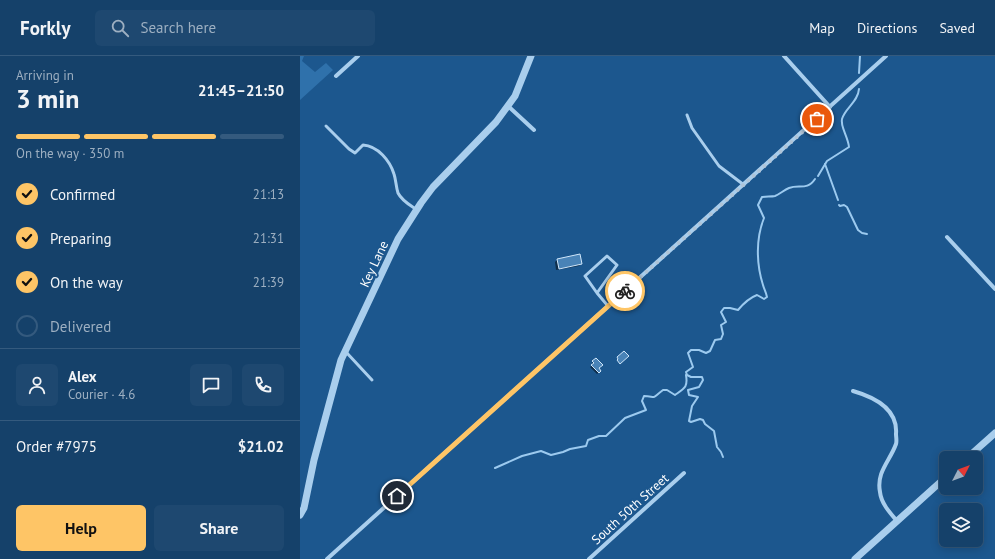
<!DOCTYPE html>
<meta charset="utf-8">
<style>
body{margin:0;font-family:"PT Sans",sans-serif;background:#1e4870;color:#f1f3f6;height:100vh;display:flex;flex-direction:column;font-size:15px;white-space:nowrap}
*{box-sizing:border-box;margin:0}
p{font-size:13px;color:#9dafc1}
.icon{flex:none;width:22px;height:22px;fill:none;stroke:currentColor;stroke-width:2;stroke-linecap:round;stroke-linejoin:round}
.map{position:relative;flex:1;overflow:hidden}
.drawer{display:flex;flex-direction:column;background:#15416a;width:300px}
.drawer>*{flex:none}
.needle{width:26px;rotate:48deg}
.controls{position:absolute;left:639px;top:395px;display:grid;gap:8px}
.controls a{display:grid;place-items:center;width:44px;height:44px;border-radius:6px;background:#15416a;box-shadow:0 2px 10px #0003,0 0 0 1px #345a7e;font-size:20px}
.pin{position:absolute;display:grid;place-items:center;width:34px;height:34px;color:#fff;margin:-17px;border:2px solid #fff;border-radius:50%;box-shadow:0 1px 4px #0007}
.courier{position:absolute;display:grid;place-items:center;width:40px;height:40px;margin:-20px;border:3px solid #fec566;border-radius:50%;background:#fff;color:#222;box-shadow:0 1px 5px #0007}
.summary em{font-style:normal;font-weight:600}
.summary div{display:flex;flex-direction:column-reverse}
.summary{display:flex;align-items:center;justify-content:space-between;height:68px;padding:0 16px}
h1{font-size:26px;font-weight:600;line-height:30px}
.bar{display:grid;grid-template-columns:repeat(4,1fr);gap:6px 4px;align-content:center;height:48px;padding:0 16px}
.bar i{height:5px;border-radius:3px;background:#345a7e}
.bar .current{background:#fec566}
.bar p{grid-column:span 4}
.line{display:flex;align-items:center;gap:10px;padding:0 16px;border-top:1px solid #345a7e}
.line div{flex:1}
.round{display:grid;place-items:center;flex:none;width:42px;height:42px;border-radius:6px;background:#1e4870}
ol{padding:0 16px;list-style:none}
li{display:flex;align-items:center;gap:12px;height:44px}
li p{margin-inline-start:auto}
li .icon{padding:4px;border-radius:50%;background:#fec566;color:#111;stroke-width:4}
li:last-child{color:#9dafc1}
li i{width:22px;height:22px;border:2px solid #345a7e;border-radius:50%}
.primary-button{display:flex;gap:8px;margin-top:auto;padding:8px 16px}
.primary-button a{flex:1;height:46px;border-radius:6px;background:#fec566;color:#111;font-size:16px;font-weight:600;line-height:46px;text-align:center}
.primary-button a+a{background:#1e4870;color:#f1f3f6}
header{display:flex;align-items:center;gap:24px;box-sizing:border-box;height:56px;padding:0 20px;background:#15416a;border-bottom:1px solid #345a7e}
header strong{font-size:19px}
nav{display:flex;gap:22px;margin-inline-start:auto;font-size:14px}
.search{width:280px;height:36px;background:#1e4870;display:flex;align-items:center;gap:10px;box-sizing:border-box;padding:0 14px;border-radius:6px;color:#9dafc1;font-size:15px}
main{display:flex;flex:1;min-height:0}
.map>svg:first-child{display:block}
.green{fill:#2f71ab}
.shadow{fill:#0007}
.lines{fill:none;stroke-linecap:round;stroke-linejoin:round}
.stream{stroke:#9ccaef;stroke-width:2}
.building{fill:#4983b7;stroke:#cfe6fa}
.service{stroke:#a9ceed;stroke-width:3}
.minor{stroke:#a9ceed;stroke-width:4}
.tertiary{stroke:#a9ceed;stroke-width:7}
.done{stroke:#b0c4d7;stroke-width:4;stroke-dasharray:0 7.2}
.route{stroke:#fec566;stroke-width:5}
.labels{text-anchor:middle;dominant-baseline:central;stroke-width:4;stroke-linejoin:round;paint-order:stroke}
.street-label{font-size:13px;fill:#fff;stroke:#1c578e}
</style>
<header>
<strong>Forkly</strong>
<div class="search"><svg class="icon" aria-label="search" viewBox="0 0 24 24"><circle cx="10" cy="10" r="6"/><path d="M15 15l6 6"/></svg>Search here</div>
<nav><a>Map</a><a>Directions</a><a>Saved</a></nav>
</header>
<main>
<section class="drawer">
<div class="summary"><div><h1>3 min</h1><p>Arriving in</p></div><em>21:45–21:50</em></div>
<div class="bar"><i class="current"></i><i class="current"></i><i class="current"></i><i></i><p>On the way · 350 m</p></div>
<ol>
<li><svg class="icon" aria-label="check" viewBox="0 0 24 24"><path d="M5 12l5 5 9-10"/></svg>Confirmed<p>21:13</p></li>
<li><svg class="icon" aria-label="check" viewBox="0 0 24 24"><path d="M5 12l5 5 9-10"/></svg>Preparing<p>21:31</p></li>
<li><svg class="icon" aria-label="check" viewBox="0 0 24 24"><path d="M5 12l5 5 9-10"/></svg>On the way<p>21:39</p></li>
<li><i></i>Delivered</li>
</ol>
<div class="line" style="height:72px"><a class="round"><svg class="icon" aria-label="person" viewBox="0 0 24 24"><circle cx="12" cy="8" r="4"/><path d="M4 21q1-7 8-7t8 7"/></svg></a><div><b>Alex</b><p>Courier · 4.6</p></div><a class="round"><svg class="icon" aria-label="chat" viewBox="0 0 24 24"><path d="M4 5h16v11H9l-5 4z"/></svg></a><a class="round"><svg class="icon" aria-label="phone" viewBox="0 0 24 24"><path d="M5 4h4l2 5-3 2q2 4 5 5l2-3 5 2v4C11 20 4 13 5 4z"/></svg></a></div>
<div class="line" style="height:52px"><div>Order #7975</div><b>$21.02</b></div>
<div class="primary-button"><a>Help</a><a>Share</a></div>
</section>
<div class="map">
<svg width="695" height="503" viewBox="0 0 695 503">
<rect width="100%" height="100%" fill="#1c578e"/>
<polygon class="green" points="0,0 4,0 2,5 15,16 26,7 33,14 0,44"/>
<g class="shadow">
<polygon points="257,204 281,207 279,210 256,214 255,206"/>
<polygon points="296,303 298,312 300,315 297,318 290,311 293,309 292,307"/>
</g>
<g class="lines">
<g class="stream">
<polyline points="559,17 560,0"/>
<polyline points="525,108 538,144"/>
<path d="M 518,120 L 527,105 L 549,91 C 548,81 540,70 542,63 C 545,52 558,46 559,33"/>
<polyline points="539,149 540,150 544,149 547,151 558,174 562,177 567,178"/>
<path d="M 423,401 L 421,396 L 417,391 L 414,375 L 405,368 L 403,364 L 400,363 L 391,366 L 389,365 L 392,350 L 398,341 L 389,339 L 388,334 L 399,331 L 403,324 L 402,321 L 391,321 L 387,319 L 386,316 L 393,311 L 388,297 L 391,294 L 399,294 L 406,297 L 410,295 L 415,284 L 421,283 L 423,278 L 421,269 L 426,266 L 421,256 L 424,252 L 430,252 L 438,254 C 443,248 449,242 457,239 L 464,243 L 467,241 C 466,236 464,233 463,229 C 456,207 456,182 464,162 L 458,149 L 462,141 C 466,140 471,141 475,140 C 480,138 484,134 489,132 C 499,128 507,135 515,123"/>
<path d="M 195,412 L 222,400 L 241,395 L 251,399 L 263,396 L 270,393 L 286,390 L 288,384 L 299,380 L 306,380 L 325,362 L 346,354 L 342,345 L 344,340 C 359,341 351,343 363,334 L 367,334 L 375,339 C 385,332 388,331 386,319"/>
</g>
</g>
<g class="building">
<polygon points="280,198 282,208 259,213 257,203"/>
<polygon points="324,295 329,300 320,308 317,304 318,303 317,301"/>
<polygon points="296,302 303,309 299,312 301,315 299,317 291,309 294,307 292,305"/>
</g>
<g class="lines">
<g class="service">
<polyline points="387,59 392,72 419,110 444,129"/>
<path d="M 26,70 L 49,93 L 55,97 L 63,89 C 78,90 90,105 94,118 C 96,124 96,131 98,137 C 102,145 110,149 117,154"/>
<polyline points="297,237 317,209 307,200 285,220 297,237 308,250"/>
<polyline points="46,296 72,324"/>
</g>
<g class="minor">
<polyline points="484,0 530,51"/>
<polyline points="36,20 58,0"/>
<polyline points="208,50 234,74"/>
<polyline points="647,181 695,233"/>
<path d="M 553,335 C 574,341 598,353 596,378 C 596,381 597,385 596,388 C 590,405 576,416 580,436 C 581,447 590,457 597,465"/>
<polyline points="27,503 586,0"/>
<polyline points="289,503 384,417"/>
</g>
<g class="tertiary">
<polyline points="667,402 695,377"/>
<polyline points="0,459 4,452 14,404 41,304 98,183 121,147 133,131 196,66 215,40 231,0"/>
<polyline points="555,503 646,421"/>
</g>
</g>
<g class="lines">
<polyline class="done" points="325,235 517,63"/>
<polyline class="route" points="97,440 325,235"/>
</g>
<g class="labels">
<g class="street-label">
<text transform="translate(74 208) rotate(-65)">Key Lane</text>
<text transform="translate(330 453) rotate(-42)">South 50th Street</text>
</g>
</g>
</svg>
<div class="controls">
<a><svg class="needle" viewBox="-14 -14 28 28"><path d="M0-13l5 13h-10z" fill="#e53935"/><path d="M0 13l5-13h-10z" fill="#9dafc1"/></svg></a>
<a><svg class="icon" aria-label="layers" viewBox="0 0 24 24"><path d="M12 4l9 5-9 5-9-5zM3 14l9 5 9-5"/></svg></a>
</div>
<div class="pin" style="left:517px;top:63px;background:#ea580c"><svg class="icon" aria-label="bag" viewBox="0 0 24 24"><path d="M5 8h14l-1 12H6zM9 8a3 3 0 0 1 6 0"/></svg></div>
<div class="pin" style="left:97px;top:440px;background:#1f2937"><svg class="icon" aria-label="home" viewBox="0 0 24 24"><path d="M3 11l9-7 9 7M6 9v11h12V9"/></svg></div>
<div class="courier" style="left:325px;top:235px"><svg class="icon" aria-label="bike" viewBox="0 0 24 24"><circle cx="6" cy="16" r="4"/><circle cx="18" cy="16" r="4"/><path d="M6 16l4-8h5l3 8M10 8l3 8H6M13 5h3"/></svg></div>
</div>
</main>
